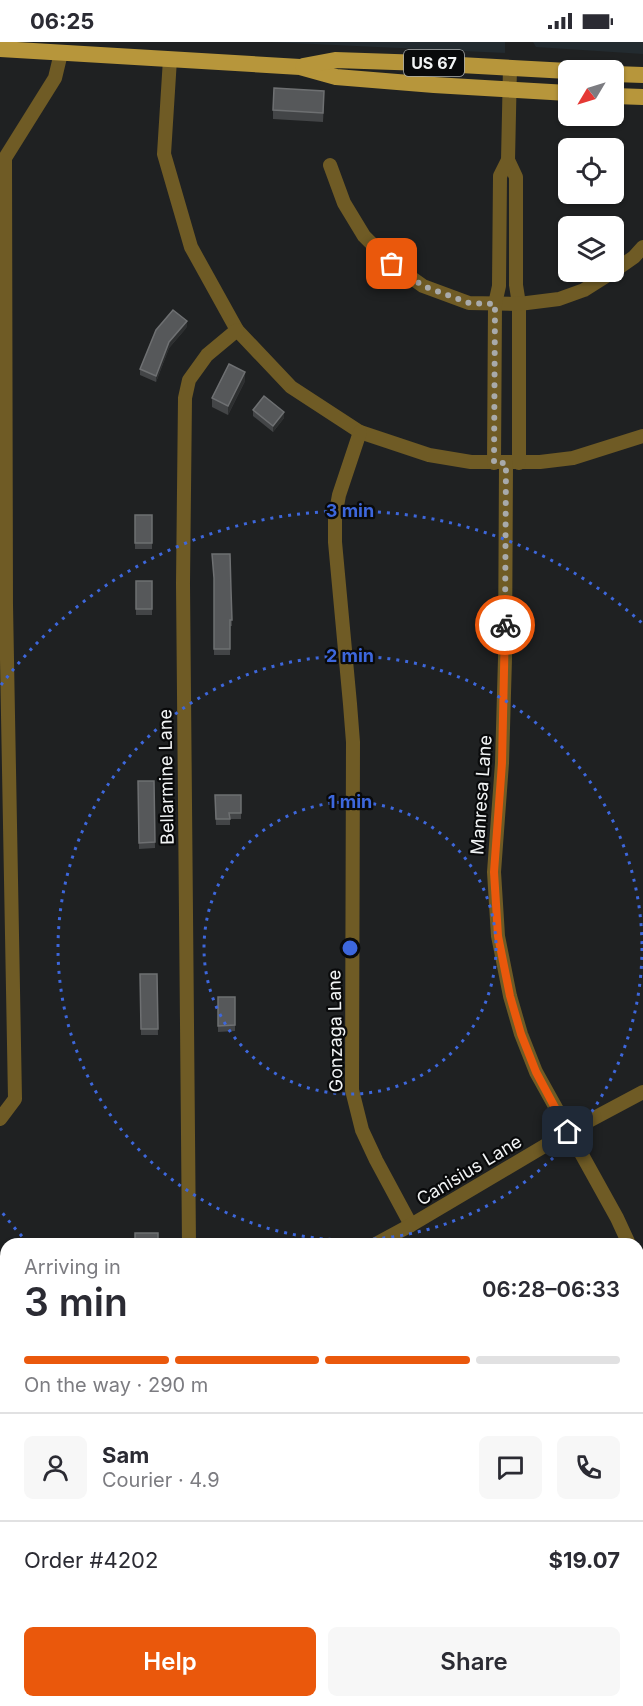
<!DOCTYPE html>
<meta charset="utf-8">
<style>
body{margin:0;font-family:Inter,sans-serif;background:#f7f7f7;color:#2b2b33;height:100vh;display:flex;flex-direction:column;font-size:22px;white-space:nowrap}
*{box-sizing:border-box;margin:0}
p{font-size:20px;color:#7c7c81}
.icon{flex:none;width:33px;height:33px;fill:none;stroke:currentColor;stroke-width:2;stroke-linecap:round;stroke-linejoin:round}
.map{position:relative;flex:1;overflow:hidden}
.side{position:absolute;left:0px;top:1196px;width:644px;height:470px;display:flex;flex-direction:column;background:#fff;border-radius:18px 18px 0 0;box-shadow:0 2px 4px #0004}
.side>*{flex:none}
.needle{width:39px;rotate:232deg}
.controls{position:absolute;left:558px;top:18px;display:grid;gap:12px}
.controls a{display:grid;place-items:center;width:66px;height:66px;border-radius:9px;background:#fff;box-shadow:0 2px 4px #0004;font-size:30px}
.pin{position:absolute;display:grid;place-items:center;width:51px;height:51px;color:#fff;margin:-26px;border-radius:12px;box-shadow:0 3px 9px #0006}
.courier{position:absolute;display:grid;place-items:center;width:60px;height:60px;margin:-30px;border:4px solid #ea580c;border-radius:50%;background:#fff;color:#222;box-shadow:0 2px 8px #0007}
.head em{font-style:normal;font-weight:600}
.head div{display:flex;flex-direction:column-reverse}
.head{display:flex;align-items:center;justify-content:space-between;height:102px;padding:0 24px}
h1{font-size:39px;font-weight:600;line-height:45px}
.bar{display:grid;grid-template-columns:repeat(4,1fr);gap:9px 6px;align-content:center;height:72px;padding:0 24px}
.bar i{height:8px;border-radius:4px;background:#e1e1e2}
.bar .on{background:#ea580c}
.bar p{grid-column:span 4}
.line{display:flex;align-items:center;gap:15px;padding:0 24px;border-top:2px solid #e1e1e2}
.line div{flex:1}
.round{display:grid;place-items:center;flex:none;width:63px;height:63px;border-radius:9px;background:#f7f7f7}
.button{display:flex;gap:12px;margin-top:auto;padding:12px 24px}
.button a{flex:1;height:69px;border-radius:9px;background:#ea580c;color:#fff;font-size:24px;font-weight:600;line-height:69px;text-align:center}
.button a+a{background:#f7f7f7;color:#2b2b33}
.status{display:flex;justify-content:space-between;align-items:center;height:42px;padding:0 30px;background:#fff;direction:ltr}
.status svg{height:16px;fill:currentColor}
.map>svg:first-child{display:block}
.built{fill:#232b30}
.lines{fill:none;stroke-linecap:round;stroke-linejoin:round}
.minor{stroke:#6f5b25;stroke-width:14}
.primary{stroke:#b7963b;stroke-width:16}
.wall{fill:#434547}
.shaded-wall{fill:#2d2f30}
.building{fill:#56585a;stroke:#6e7072;stroke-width:1.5}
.done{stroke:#a8aaab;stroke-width:6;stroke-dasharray:0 10.8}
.route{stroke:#ea580c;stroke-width:8}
.ring{fill:none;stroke:#3d67dc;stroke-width:3;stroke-dasharray:3 6}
.labels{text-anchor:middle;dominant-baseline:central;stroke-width:4.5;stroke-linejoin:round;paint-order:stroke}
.shield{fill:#090a0b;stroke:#acaeaf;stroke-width:1.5}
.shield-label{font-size:16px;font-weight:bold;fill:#f2f4f5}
.street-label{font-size:18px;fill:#f2f4f5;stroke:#090a0b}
.centre{fill:#3d67dc;stroke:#090a0b;stroke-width:3}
.ring-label{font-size:18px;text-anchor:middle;font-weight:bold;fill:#3d67dc;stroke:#090a0b;stroke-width:4.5;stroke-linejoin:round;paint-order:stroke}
</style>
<div class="status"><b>06:25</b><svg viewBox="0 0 49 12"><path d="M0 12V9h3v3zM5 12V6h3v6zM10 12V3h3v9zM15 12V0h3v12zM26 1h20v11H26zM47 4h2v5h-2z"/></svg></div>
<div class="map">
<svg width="643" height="1664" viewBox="0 0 643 1664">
<rect width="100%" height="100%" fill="#1f2122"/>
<g class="built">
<polygon points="271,0 505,0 505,11"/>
<polygon points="533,0 643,0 643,12 536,5"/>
</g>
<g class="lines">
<g class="minor">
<polyline points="170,17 164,112 191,205 237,288 291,345 360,390 429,413 471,420 540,420 573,416 643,394"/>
<polyline points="508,118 516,135 516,243 519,262 519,421"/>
<polyline points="330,123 344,161 364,194 392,222 423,244 469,261 519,262 559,257 584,248 614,229 634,215 643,205"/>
<polyline points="360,390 339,453 335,475 335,500 350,662 353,700 352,1048 362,1088 376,1118 411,1183"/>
<polyline points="494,421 495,262 499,244 500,134 508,118 510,25"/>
<polyline points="506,421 505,616 502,721 494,830 498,894 510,954 521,992 536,1030 617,1176 629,1202"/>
<polyline points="0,1077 15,1057 6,563 5,116 55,36 61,11"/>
<polyline points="189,1202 183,542 185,356 189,338 207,313 237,288"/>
<polyline points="376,1202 411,1183 568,1090 643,1050"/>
<polyline points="638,1218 643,1230"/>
<polyline points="0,1275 6,1272"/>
<polyline points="0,1284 6,1302"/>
<polyline points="0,1417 6,1417"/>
<polyline points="638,1449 643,1449"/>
<polyline points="0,1595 6,1595"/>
<polyline points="638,1618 643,1618"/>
<polyline points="14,1664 15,1659"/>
<polyline points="196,1664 197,1659"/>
</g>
<g class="primary">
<polyline points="0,7 300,25 336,35 434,43 568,51"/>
<polyline points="303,24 335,18 424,21 568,29"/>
<polyline points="614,32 643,33"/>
<polyline points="614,54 643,55"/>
</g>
</g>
<g class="wall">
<polygon points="324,58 323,80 273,77 273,68"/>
<polygon points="187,285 169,306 156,340 140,333 140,327"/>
<polygon points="245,339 228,373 212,365 212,356"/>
<polygon points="253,368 284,376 273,390 253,374"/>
<rect x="135" y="473" width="17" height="34"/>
<rect x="136" y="539" width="16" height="34"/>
<polygon points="214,541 231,548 232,584 230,584 230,613 214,613"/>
<polygon points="138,739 154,739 155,806 139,807"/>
<polygon points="215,753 241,753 241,777 230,777 230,783 216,783"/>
<polygon points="140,932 157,932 158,993 141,993"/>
<polygon points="218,955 235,955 235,989 218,990"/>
</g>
<g class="shaded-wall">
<polygon points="187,279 187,285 169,306 156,340 156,334 169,300"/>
<polygon points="245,330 245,339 228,373 228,364"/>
<polygon points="284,370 284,376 273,390 273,384"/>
</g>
<g class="building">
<polygon points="274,46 324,49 323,71 273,68"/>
<polygon points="173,268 187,279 169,300 156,334 140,327 156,288"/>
<polygon points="229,322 245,330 228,364 212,356"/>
<polygon points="264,354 284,370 273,384 253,368"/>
<rect x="135" y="473" width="17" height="28"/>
<polygon points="212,512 230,512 231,548 232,578 230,578 230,607 214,607 214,536"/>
<rect x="136" y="539" width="16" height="28"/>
<polygon points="138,739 154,739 155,800 139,801"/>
<polygon points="215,753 241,753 241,771 229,771 230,777 216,777"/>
<polygon points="140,932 157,932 158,987 141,987"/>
<polygon points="218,955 235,955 235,983 218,984"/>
<rect x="135" y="1191" width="23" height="11"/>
</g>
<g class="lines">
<polyline class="done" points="392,222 423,244 469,261 495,262 494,421 506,421 505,583"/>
<polyline class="route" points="505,583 502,721 494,830 498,894 510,954 521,992 536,1030 568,1090"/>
</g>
<g class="ring">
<circle cx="350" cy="906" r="146"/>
<circle cx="350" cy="906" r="292"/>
<path d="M28 1201A437 437 0 0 1 1 1169M1 643A437 437 0 0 1 642 581"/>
</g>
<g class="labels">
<rect class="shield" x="404" y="8" width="60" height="26" rx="4.5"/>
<g class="shield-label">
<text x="434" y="21">US 67</text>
</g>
<g class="street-label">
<text transform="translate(166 735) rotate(-91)">Bellarmine Lane</text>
<text transform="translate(481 753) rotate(-86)">Manresa Lane</text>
<text transform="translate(335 989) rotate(-91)">Gonzaga Lane</text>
<text transform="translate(469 1128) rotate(-31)">Canisius Lane</text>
</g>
</g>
<circle cx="350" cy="906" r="9" class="centre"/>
<g class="ring-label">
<text x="350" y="475">3 min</text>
<text x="350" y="620">2 min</text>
<text x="350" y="766">1 min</text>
</g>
</svg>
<div class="controls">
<a><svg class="needle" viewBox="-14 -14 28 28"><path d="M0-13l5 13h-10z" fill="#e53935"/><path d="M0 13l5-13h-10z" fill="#7c7c81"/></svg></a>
<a><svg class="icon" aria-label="locate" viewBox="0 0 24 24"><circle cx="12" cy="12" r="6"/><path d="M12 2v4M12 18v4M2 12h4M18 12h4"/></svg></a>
<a><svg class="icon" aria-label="layers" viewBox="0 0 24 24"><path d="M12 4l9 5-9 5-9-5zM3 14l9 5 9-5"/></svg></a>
</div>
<div class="pin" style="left:392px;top:222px;background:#ea580c"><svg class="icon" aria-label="bag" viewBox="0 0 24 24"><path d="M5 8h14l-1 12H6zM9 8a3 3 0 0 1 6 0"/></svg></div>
<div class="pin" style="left:568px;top:1090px;background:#1f2937"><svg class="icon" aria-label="home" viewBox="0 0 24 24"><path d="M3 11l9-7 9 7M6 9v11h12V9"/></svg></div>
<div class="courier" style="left:505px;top:583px"><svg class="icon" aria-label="bike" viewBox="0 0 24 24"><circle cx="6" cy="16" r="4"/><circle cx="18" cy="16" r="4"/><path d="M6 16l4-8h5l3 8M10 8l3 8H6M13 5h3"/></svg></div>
<section class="side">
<div class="head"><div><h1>3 min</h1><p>Arriving in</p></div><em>06:28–06:33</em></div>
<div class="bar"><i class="on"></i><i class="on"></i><i class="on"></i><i></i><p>On the way · 290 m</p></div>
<div class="line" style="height:108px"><a class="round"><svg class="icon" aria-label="person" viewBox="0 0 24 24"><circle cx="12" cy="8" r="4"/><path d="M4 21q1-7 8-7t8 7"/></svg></a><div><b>Sam</b><p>Courier · 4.9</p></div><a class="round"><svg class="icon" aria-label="chat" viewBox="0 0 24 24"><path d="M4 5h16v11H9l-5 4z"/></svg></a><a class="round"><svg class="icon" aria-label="phone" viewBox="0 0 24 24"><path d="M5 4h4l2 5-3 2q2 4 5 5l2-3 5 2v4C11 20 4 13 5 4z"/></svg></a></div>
<div class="line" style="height:78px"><div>Order #4202</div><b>$19.07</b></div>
<div class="button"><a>Help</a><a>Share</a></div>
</section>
</div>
